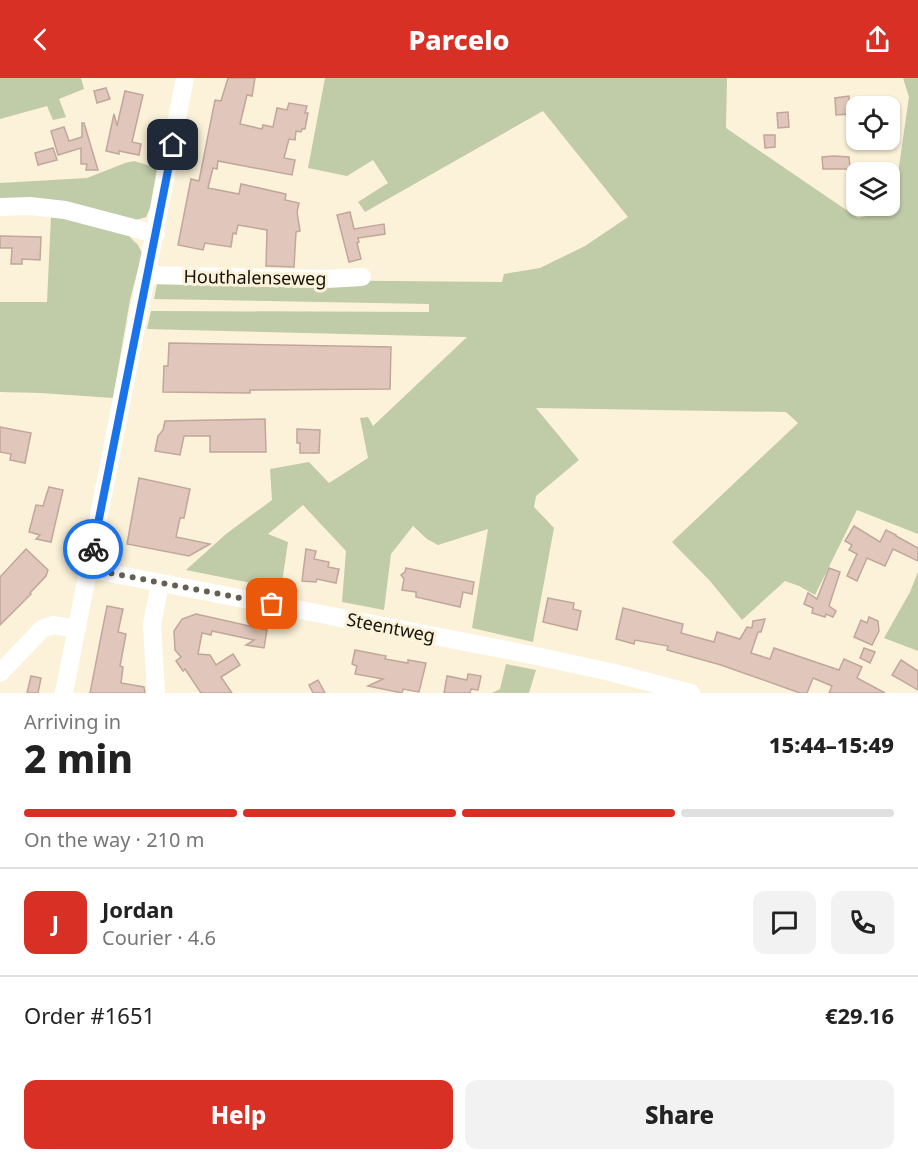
<!DOCTYPE html>
<meta charset="utf-8">
<style>
body{margin:0;font-family:"Noto Sans",sans-serif;background:#f2f2f2;color:#222;height:100vh;display:flex;flex-direction:column;font-size:22px;white-space:nowrap}
*{box-sizing:border-box;margin:0}
p{font-size:20px;color:#767676}
.icon{flex:none;width:33px;height:33px;fill:none;stroke:currentColor;stroke-width:2;stroke-linecap:round;stroke-linejoin:round}
.map{position:relative;height:615px;overflow:hidden}
.panel{display:flex;flex-direction:column;background:#fff;flex:1}
.panel>*{flex:none}
.fabs{position:absolute;left:846px;top:18px;display:grid;gap:12px}
.fabs a{display:grid;place-items:center;width:54px;height:54px;border-radius:12px;background:#fff;box-shadow:0 2px 4px #0004;font-size:30px}
.pin{position:absolute;display:grid;place-items:center;width:51px;height:51px;color:#fff;margin:-26px;border-radius:12px;box-shadow:0 3px 9px #0006}
.courier{position:absolute;display:grid;place-items:center;width:60px;height:60px;margin:-30px;border:4px solid #1a73e8;border-radius:50%;background:#fff;color:#222;box-shadow:0 2px 8px #0007}
.overview em{font-style:normal;font-weight:800}
.overview div{display:flex;flex-direction:column-reverse}
.overview{display:flex;align-items:center;justify-content:space-between;height:102px;padding:0 24px}
h1{font-size:39px;font-weight:800;line-height:45px}
.bar{display:grid;grid-template-columns:repeat(4,1fr);gap:9px 6px;align-content:center;height:72px;padding:0 24px}
.bar i{height:8px;border-radius:4px;background:#e0e0e0}
.bar .current{background:#d93025}
.bar p{grid-column:span 4}
.line{display:flex;align-items:center;gap:15px;padding:0 24px;border-top:2px solid #e0e0e0}
.line div{flex:1}
.round{display:grid;place-items:center;flex:none;width:63px;height:63px;border-radius:12px;background:#f2f2f2}
.cta{display:flex;gap:12px;margin-top:auto;padding:12px 24px}
.cta a{flex:1;height:69px;border-radius:12px;background:#d93025;color:#fff;font-size:24px;font-weight:800;line-height:69px;text-align:center}
.cta a+a{background:#f2f2f2;color:#222}
header{display:flex;justify-content:space-between;align-items:center;height:78px;padding:0 24px;background:#d93025;color:#fff;font-size:27px;font-weight:800}
.map>svg:first-child{display:block}
.green{fill:#c0cba8}
.building{fill:#e1c7bb;stroke:#c0a69b;stroke-width:1.5}
.lines{fill:none;stroke-linecap:round;stroke-linejoin:round}
.minor{stroke:#fff;stroke-width:18}
.done{stroke:#666052;stroke-width:6;stroke-dasharray:0 10.8}
.route{stroke:#1a73e8;stroke-width:8}
.labels{text-anchor:middle;dominant-baseline:central;stroke-width:6;stroke-linejoin:round;paint-order:stroke}
.street-label{font-size:18px;fill:#151209;stroke:#fbf2d9}
</style>
<header><svg class="icon" aria-label="back" viewBox="0 0 24 24"><path d="M15 5l-7 7 7 7"/></svg>Parcelo<svg class="icon" aria-label="share" viewBox="0 0 24 24"><path d="M12 15V3M7 8l5-5 5 5M5 13v7h14v-7"/></svg></header>
<div class="map">
<svg width="918" height="615" viewBox="0 0 918 615">
<rect width="100%" height="100%" fill="#fbf2d9"/>
<g class="green">
<polygon points="0,0 81,0 84,11 59,21 66,39 53,42 47,28 0,41"/>
<polygon points="325,0 727,0 726,50 858,140 886,133 890,128 897,102 909,19 903,0 918,0 918,456 857,432 815,517 799,508 785,503 742,542 710,503 672,464 798,345 786,334 536,330 579,382 536,418 534,429 554,450 533,564 472,550 488,451 438,467 427,461 413,448 391,476 384,532 342,524 346,473 303,427 268,456 288,464 281,511 186,492 226,456 272,422 270,391 309,384 329,405 368,380 360,340 368,339 373,348 467,259 147,251 151,233 429,234 429,226 154,221 158,201 502,204 504,196 540,190 585,168 628,139 543,33 365,134 358,124 388,105 373,82 347,98 308,90"/>
<polygon points="134,83 157,90 150,130 146,139 136,142 0,122 0,105 87,100 125,85"/>
<polygon points="51,138 107,149 128,157 138,167 142,175 130,222 113,320 41,315 0,314 0,224 47,224"/>
<polygon points="918,494 918,573 884,560 910,514"/>
<polygon points="506,586 536,592 529,615 492,615 500,611"/>
</g>
<g class="building">
<polygon points="228,0 255,0 252,18 247,17 240,46 262,51 263,47 273,49 277,30 287,32 289,25 307,28 305,35 308,35 305,51 302,51 301,54 296,53 295,62 289,61 284,80 295,82 292,97 218,83 217,91 213,90 208,110 239,116 241,106 286,116 285,122 299,125 297,134 300,153 296,154 294,189 266,188 267,152 238,147 236,156 233,155 231,169 205,165 203,172 178,167 191,101 199,103 215,22 221,23"/>
<polygon points="106,10 110,21 97,25 94,13"/>
<polygon points="125,13 143,17 132,64 141,66 139,77 119,73 119,76 106,73 114,36 117,48"/>
<polygon points="849,18 850,36 836,37 835,20"/>
<polygon points="788,34 789,49 778,50 777,35"/>
<polygon points="82,45 84,45 98,92 86,92 87,86 81,86 81,70 58,77 51,53 64,49 69,63 82,59"/>
<polygon points="764,57 775,57 775,69 765,70"/>
<polygon points="53,70 57,82 38,87 35,75"/>
<polygon points="834,78 849,79 850,91 823,91 822,79"/>
<polygon points="350,134 354,151 384,146 385,156 358,160 359,164 357,165 361,181 349,184 337,137"/>
<polygon points="0,158 41,159 40,182 22,181 22,186 11,186 12,170 0,170"/>
<polygon points="169,265 391,269 390,311 250,312 250,315 163,314 164,288 168,288"/>
<polygon points="265,341 266,374 210,374 210,358 184,358 180,377 155,373 158,358 163,352 165,343"/>
<polygon points="0,349 31,355 25,385 10,382 11,376 0,374"/>
<polygon points="297,351 320,352 319,375 300,375 300,365 297,365"/>
<polygon points="139,400 190,411 184,440 180,440 176,459 210,466 189,478 127,466"/>
<polygon points="49,409 63,412 51,464 36,461 40,457 29,454 36,427 43,428"/>
<polygon points="854,448 880,464 886,452 896,457 896,458 918,470 918,483 893,471 885,488 867,480 857,503 847,498 857,476 849,472 852,467 845,463"/>
<polygon points="26,471 48,492 46,498 30,515 31,516 0,547 0,499"/>
<polygon points="306,471 316,473 314,481 329,484 328,489 339,491 336,505 317,501 316,504 302,503"/>
<polygon points="406,490 474,504 472,516 463,514 460,529 416,519 416,514 402,512 404,501 401,497 405,494"/>
<polygon points="829,490 840,494 829,528 836,533 833,539 826,536 825,539 812,535 813,530 804,526 808,515 817,521"/>
<polygon points="548,520 574,525 573,531 581,533 577,552 543,544"/>
<polygon points="107,528 123,531 118,554 126,556 120,588 123,589 121,605 144,609 145,615 90,615"/>
<polygon points="623,530 683,546 681,555 714,564 717,554 740,561 747,549 752,550 753,543 765,541 761,554 758,554 751,575 770,581 774,570 839,592 844,581 862,589 857,600 885,615 829,615 832,608 813,600 807,615 800,615 721,587 667,572 668,568 635,562 634,566 616,561"/>
<polygon points="196,536 267,552 264,570 246,567 254,562 212,553 211,557 202,555 198,576 210,577 216,587 233,576 240,587 221,599 232,615 201,615 185,591 183,593 176,583 181,579 175,572 174,553 182,541"/>
<polygon points="869,539 878,543 879,553 872,567 854,559 861,542 867,545"/>
<polygon points="864,570 875,574 870,585 860,580"/>
<polygon points="355,572 386,578 385,581 408,585 408,582 426,585 419,614 403,611 402,615 368,608 383,601 355,596 357,588 352,586"/>
<polygon points="901,582 918,593 918,612 892,597"/>
<polygon points="468,596 481,598 478,612 471,611 470,615 444,615 447,598 467,602"/>
<polygon points="31,598 41,600 38,615 27,615"/>
<polygon points="318,602 325,615 313,615 309,607"/>
</g>
<g class="lines">
<g class="minor">
<polyline points="0,129 30,128 65,132 156,156"/>
<polyline points="148,197 326,201 362,199"/>
<polyline points="89,491 527,576 610,594 691,615"/>
<polyline points="0,595 42,551 53,547 77,551"/>
<polyline points="64,615 185,0"/>
<polyline points="156,615 152,546 160,506"/>
</g>
</g>
<g class="lines">
<polyline class="done" points="93,471 89,491 272,526"/>
<polyline class="route" points="93,471 173,67"/>
</g>
<g class="labels">
<g class="street-label">
<text transform="translate(255 199) rotate(1)">Houthalenseweg</text>
<text transform="translate(391 549) rotate(11)">Steentweg</text>
</g>
</g>
</svg>
<div class="fabs">
<a><svg class="icon" aria-label="locate" viewBox="0 0 24 24"><circle cx="12" cy="12" r="6"/><path d="M12 2v4M12 18v4M2 12h4M18 12h4"/></svg></a>
<a><svg class="icon" aria-label="layers" viewBox="0 0 24 24"><path d="M12 4l9 5-9 5-9-5zM3 14l9 5 9-5"/></svg></a>
</div>
<div class="pin" style="left:272px;top:526px;background:#ea580c"><svg class="icon" aria-label="bag" viewBox="0 0 24 24"><path d="M5 8h14l-1 12H6zM9 8a3 3 0 0 1 6 0"/></svg></div>
<div class="pin" style="left:173px;top:67px;background:#1f2937"><svg class="icon" aria-label="home" viewBox="0 0 24 24"><path d="M3 11l9-7 9 7M6 9v11h12V9"/></svg></div>
<div class="courier" style="left:93px;top:471px"><svg class="icon" aria-label="bike" viewBox="0 0 24 24"><circle cx="6" cy="16" r="4"/><circle cx="18" cy="16" r="4"/><path d="M6 16l4-8h5l3 8M10 8l3 8H6M13 5h3"/></svg></div>
</div>
<section class="panel">
<div class="overview"><div><h1>2 min</h1><p>Arriving in</p></div><em>15:44–15:49</em></div>
<div class="bar"><i class="current"></i><i class="current"></i><i class="current"></i><i></i><p>On the way · 210 m</p></div>
<div class="line" style="height:108px"><b class="round" style="background:#d93025;color:#fff">J</b><div><b>Jordan</b><p>Courier · 4.6</p></div><a class="round"><svg class="icon" aria-label="chat" viewBox="0 0 24 24"><path d="M4 5h16v11H9l-5 4z"/></svg></a><a class="round"><svg class="icon" aria-label="phone" viewBox="0 0 24 24"><path d="M5 4h4l2 5-3 2q2 4 5 5l2-3 5 2v4C11 20 4 13 5 4z"/></svg></a></div>
<div class="line" style="height:78px"><div>Order #1651</div><b>€29.16</b></div>
<div class="cta"><a>Help</a><a>Share</a></div>
</section>
